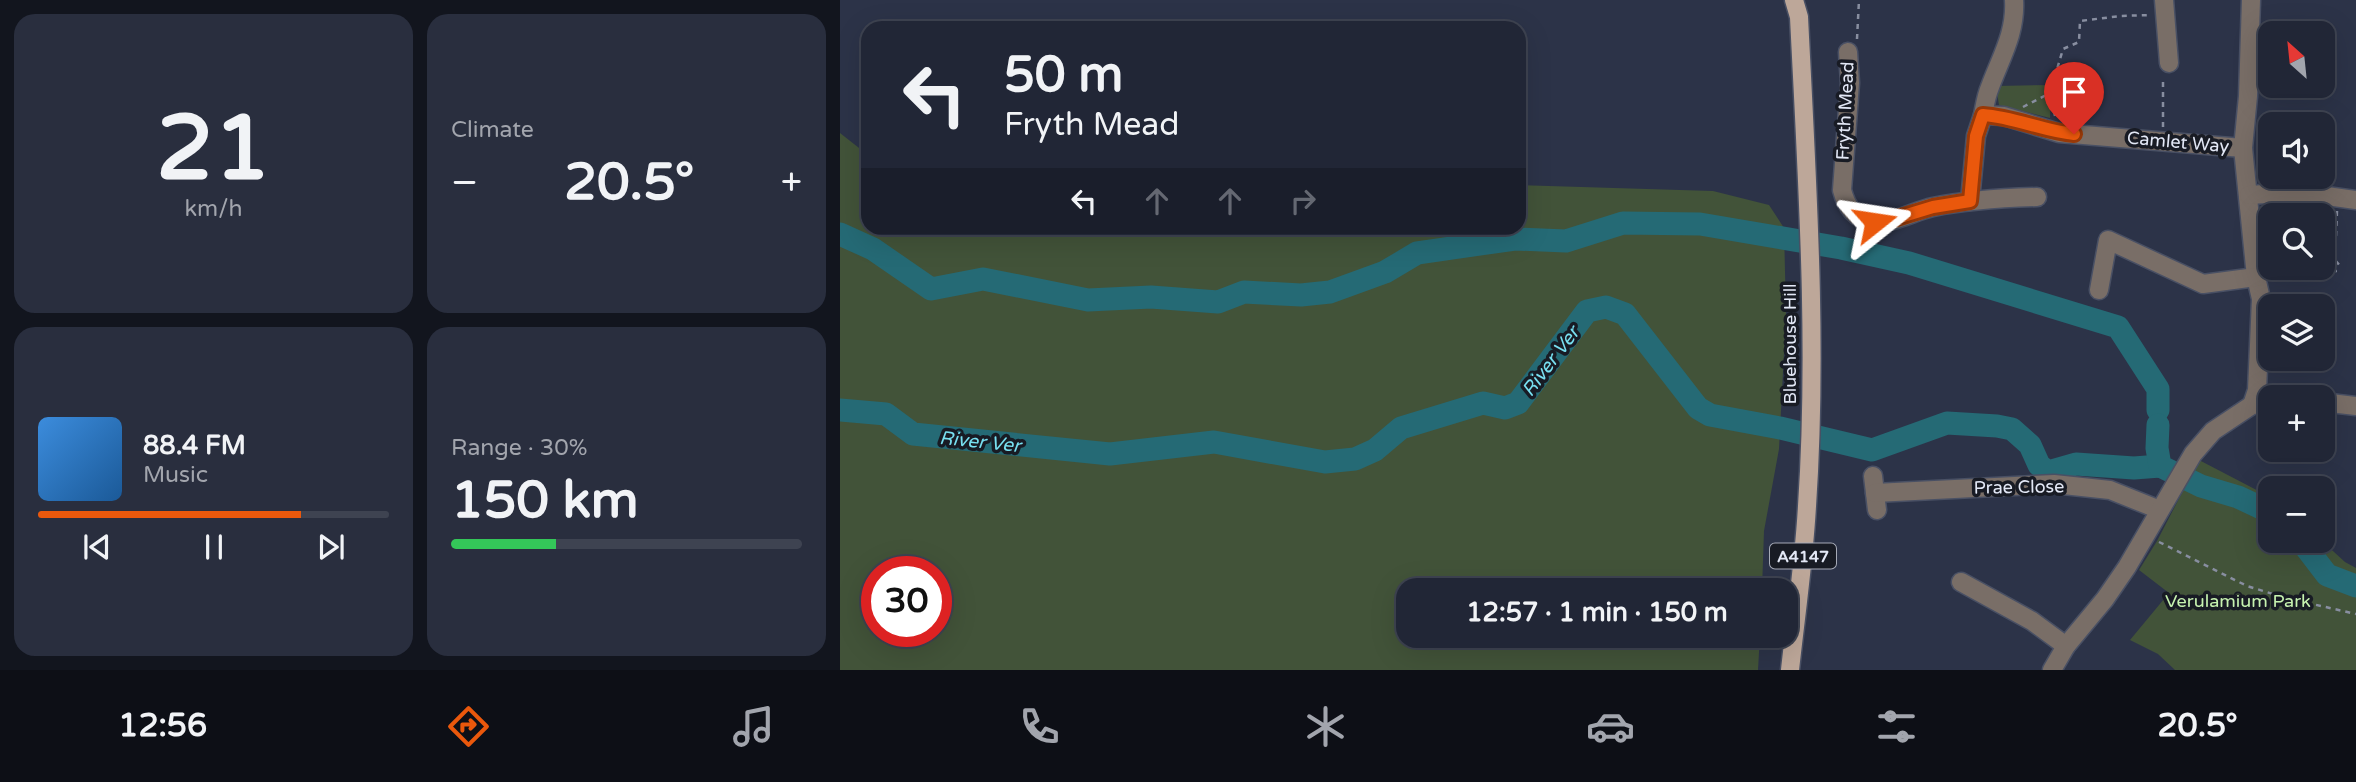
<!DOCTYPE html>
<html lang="en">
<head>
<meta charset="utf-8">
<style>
	body { margin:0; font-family:"Varela Round",sans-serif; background:#292e3e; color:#f1f3f6; height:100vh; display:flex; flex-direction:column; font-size:26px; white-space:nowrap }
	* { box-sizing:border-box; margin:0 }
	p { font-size:23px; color:#a2a5ad }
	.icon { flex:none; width:38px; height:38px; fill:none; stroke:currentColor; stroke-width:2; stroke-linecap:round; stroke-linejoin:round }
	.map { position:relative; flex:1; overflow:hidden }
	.drawer { display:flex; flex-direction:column; gap:14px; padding:14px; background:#12151e; width:840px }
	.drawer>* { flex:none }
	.banner { position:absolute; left:21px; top:21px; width:665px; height:214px; border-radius:21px; box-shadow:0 7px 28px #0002,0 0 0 2px #3e4351; background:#212636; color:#f1f3f6; overflow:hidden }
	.needle { width:46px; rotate:333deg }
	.fabs { position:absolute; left:1418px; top:21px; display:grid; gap:14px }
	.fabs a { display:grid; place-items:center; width:77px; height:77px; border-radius:14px; background:#212636; box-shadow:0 7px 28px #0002,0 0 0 2px #3e4351; font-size:35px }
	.speed { position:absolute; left:21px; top:556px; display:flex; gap:14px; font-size:35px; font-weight:700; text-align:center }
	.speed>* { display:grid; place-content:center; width:91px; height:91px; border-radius:50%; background:#212636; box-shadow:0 7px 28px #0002,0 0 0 2px #3e4351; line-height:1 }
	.speed .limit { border:10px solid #d22; background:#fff; color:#111 }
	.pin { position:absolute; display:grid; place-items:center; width:60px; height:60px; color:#fff; margin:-72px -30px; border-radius:50% 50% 50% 0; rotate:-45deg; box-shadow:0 0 7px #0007 }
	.pin .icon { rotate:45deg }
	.me { position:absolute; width:77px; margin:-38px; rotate:75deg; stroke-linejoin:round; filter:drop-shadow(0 0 5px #0008) }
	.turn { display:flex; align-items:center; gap:24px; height:147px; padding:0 28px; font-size:32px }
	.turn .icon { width:91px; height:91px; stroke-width:2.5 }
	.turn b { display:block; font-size:49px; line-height:60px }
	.lanes { display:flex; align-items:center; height:66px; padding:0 28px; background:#0003; justify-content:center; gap:35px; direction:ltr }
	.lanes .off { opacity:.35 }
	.big { font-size:52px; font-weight:700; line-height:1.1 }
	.drawer .tile { flex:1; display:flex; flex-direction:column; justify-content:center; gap:10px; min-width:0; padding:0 24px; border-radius:21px; background:#292e3e }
	.drawer .dial { align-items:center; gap:0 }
	.dial b { font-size:91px; line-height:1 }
	.song { display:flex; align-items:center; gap:21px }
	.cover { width:84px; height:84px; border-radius:10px; background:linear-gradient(135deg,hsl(210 70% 55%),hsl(210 70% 35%)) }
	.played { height:7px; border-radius:4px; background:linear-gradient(90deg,#ea580c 75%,#3e4351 75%) }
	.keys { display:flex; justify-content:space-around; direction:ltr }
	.heat { display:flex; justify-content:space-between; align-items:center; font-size:38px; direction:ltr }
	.charge { height:10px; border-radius:5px; background:linear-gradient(90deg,#34c759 30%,#3e4351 0) }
	.drawer .tiles { flex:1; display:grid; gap:14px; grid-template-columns:repeat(2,1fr) }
	.trip { position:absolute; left:556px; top:578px; width:402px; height:70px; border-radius:21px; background:#212636; box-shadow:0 7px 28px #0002,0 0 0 2px #3e4351; font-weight:700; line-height:70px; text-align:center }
	.dock { display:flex; height:112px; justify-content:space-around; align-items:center; background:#0d0f16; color:#a2a5ad }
	.dock .icon { width:49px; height:49px }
	.dock .selected { color:#ea580c }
	.dock b { font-size:32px; color:#f1f3f6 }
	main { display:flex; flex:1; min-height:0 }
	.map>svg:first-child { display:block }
	.green { fill:#425339; fill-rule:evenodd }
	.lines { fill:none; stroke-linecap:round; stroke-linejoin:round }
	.river { stroke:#256a75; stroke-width:23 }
	.minor-casing { stroke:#495064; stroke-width:21 }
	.major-casing { stroke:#495064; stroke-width:21 }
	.path { stroke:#888ea0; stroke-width:2.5; stroke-dasharray:5 5; stroke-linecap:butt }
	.minor { stroke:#796e67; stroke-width:18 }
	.major { stroke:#bda799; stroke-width:18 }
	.route-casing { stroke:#983908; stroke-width:18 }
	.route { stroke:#ea580c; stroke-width:12 }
	.labels { text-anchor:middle; stroke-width:7; stroke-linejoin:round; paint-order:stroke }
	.shield { fill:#181b24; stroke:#a6aab7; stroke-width:2 }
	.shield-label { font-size:16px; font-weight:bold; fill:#e3e8f6 }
	.street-label { font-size:18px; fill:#e3e8f6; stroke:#181b24 }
	.park-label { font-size:18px; fill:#c7f3b0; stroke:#181b24 }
	.water-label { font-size:19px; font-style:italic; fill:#78e0f1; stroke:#181b24 }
</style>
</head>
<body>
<main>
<section class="drawer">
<div class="tiles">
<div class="tile dial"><b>21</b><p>km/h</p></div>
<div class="tile"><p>Climate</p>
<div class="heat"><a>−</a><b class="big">20.5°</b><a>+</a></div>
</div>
<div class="tile">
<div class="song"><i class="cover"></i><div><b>88.4 FM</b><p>Music</p></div></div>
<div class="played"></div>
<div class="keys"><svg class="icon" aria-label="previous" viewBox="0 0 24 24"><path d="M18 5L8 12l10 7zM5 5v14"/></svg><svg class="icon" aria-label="pause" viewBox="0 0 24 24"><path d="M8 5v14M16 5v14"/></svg><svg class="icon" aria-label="next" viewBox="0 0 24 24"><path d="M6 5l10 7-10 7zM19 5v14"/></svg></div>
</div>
<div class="tile"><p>Range · 30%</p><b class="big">150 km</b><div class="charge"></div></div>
</div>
</section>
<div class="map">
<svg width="1516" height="670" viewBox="0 0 1516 670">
	<rect width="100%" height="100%" fill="#2c3348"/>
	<!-- green -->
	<g class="green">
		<polygon points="1211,85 1210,118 1159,105 1156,86"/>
		<path d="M 0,133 L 28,155 L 28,228 L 679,228 L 679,185 L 873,191 L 929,205 L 944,228 L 946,314 L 939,449 L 924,531 L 922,590 L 569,590 L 569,635 L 920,635 L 918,670 L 0,670 ZM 37,572 L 96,572 L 96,632 L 37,632 Z"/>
		<polygon points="1359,460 1430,497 1430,541 1482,541 1505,562 1516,568 1516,670 1335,670 1318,654 1290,640 1329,593 1299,570 1317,541"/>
	</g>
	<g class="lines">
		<!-- river -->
		<g class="river">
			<polyline points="0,234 33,249 91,289 143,279 248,300 311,297 378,302 404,292 461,295 490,292 545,272 577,253 675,239 726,241 783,223 860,224 1001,248 1069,263 1278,327 1318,389 1318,410"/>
			<polyline points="0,410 46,414 73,434 270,454 374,442 485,462 515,459 535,450 561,428 643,403 665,408 678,403 747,311 766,307 785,314 858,408 870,415 940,428 1032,450 1107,423 1157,426 1172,429 1190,445 1199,465 1208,472 1236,464 1294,468 1320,466"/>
			<polyline points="1318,425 1317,448 1320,466 1361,486 1398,497 1430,512"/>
			<polyline points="1461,541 1487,575 1516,586"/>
		</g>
		<!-- minor casing -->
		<g class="minor-casing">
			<g id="minor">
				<path d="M 1174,0 C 1176,33 1161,57 1150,87 C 1146,96 1145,105 1143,115 L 1164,116 L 1219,133 L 1403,148"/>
				<polyline points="1324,0 1329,63"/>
				<polyline points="1411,0 1408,96 1403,148 1416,277 1421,299 1417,390 1412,405"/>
				<path d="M 1008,52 L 1010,83 L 1002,190 C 1006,206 1016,221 1034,222 C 1053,224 1074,211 1093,207 C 1127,200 1162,198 1197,197"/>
				<polyline points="1409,195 1458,192 1516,200"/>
				<polyline points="1130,201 1136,136 1143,115"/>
				<polyline points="1259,290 1268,240 1363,284 1416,277"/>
				<polyline points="1482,402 1516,406"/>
				<polyline points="1033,476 1037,510"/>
				<polyline points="1035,493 1214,484 1270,490 1320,510"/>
				<polyline points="1121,582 1192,621 1226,646"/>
				<polyline points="1212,670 1226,646 1265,599 1287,567 1353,454 1373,431 1412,405 1430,403"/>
			</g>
		</g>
		<!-- major casing -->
		<g class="major-casing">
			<path id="major" d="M 950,670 C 956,615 964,561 967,506 C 978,344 967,180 959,17 L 954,0"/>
		</g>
		<!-- path -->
		<g class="path">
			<polyline points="1017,39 1019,0"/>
			<polyline points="1183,107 1210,93"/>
			<polyline points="1215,116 1210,93 1223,49 1239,42 1240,21 1280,16 1311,15"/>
			<polyline points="1323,127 1323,78"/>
			<polyline points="1497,211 1495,260 1502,268"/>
			<polyline points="1475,268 1475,271 1502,271"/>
			<polyline points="1435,299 1456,304 1456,306"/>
			<polyline points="1319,542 1407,586 1446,598 1516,614"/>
		</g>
		<!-- minor -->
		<use href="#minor" class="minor"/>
		<!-- major -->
		<use href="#major" class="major"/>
	</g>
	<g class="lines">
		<!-- route casing -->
		<g class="route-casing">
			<path id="route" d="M 1035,222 L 1047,221 L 1093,207 L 1130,201 L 1136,136 L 1143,115 C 1174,117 1203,131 1234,134"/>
		</g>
		<!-- route -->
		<use href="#route" class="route"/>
	</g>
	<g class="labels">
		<!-- shield labels -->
		<rect class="shield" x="930" y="543.5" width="66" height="25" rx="5"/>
		<g class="shield-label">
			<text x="963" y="562">A4147</text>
		</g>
		<!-- street labels -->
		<g class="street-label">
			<text transform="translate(1005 111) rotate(-87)" y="6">Fryth Mead</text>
			<text transform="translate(1338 142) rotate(5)" y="6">Camlet Way</text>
			<text transform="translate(950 344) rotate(-90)" y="6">Bluehouse Hill</text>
			<text transform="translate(1179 487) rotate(-1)" y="6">Prae Close</text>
		</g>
		<!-- park labels -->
		<g class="park-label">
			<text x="1398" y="607">Verulamium Park</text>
		</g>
		<!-- water labels -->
		<g class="water-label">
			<text transform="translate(710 361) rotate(-53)" y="7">River Ver</text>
			<text transform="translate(140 441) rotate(6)" y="7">River Ver</text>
		</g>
	</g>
</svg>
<div class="fabs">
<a><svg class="needle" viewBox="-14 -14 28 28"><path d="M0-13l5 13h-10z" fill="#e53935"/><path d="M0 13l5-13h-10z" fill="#a2a5ad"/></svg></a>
<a><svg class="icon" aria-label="sound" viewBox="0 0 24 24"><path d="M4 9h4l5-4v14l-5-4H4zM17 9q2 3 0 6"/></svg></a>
<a><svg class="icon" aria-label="search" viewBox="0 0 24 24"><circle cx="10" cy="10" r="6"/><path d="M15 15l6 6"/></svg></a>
<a><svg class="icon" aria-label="layers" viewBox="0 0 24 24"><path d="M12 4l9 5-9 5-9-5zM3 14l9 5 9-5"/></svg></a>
<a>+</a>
<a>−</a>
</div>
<div class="speed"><div class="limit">30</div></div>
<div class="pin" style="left:1234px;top:134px;background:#d93025"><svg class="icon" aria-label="arrive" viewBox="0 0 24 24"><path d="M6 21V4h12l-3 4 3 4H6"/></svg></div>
<svg class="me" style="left:1035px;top:222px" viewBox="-20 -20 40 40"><path d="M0-17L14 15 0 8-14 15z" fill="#ea580c" stroke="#fff" stroke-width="4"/></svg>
<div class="trip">12:57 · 1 min · 150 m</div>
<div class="banner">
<div class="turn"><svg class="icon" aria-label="left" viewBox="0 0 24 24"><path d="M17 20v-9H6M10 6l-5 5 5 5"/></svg><div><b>50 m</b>Fryth Mead</div></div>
<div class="lanes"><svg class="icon" aria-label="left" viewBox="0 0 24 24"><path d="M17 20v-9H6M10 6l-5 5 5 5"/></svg><svg class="icon off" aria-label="ahead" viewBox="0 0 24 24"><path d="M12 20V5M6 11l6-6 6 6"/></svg><svg class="icon off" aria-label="ahead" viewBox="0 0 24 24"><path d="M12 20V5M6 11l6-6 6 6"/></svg><svg class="icon off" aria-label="right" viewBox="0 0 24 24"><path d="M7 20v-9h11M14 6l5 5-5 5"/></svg></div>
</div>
</div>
</main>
<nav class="dock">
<b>12:56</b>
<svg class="icon selected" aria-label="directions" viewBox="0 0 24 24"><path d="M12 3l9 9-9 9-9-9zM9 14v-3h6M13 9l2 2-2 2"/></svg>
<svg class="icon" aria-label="music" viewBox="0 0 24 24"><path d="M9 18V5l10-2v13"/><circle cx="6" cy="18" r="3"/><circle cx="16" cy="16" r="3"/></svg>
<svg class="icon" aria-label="phone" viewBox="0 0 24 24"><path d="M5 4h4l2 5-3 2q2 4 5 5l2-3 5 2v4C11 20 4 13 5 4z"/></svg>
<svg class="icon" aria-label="climate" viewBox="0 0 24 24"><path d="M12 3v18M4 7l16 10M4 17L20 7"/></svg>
<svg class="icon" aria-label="car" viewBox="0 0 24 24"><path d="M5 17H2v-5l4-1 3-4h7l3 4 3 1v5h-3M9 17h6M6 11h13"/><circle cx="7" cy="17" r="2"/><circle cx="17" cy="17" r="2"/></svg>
<svg class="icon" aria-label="filters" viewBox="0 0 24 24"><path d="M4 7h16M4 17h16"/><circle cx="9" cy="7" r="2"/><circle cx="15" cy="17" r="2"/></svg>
<b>20.5°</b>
</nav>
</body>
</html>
